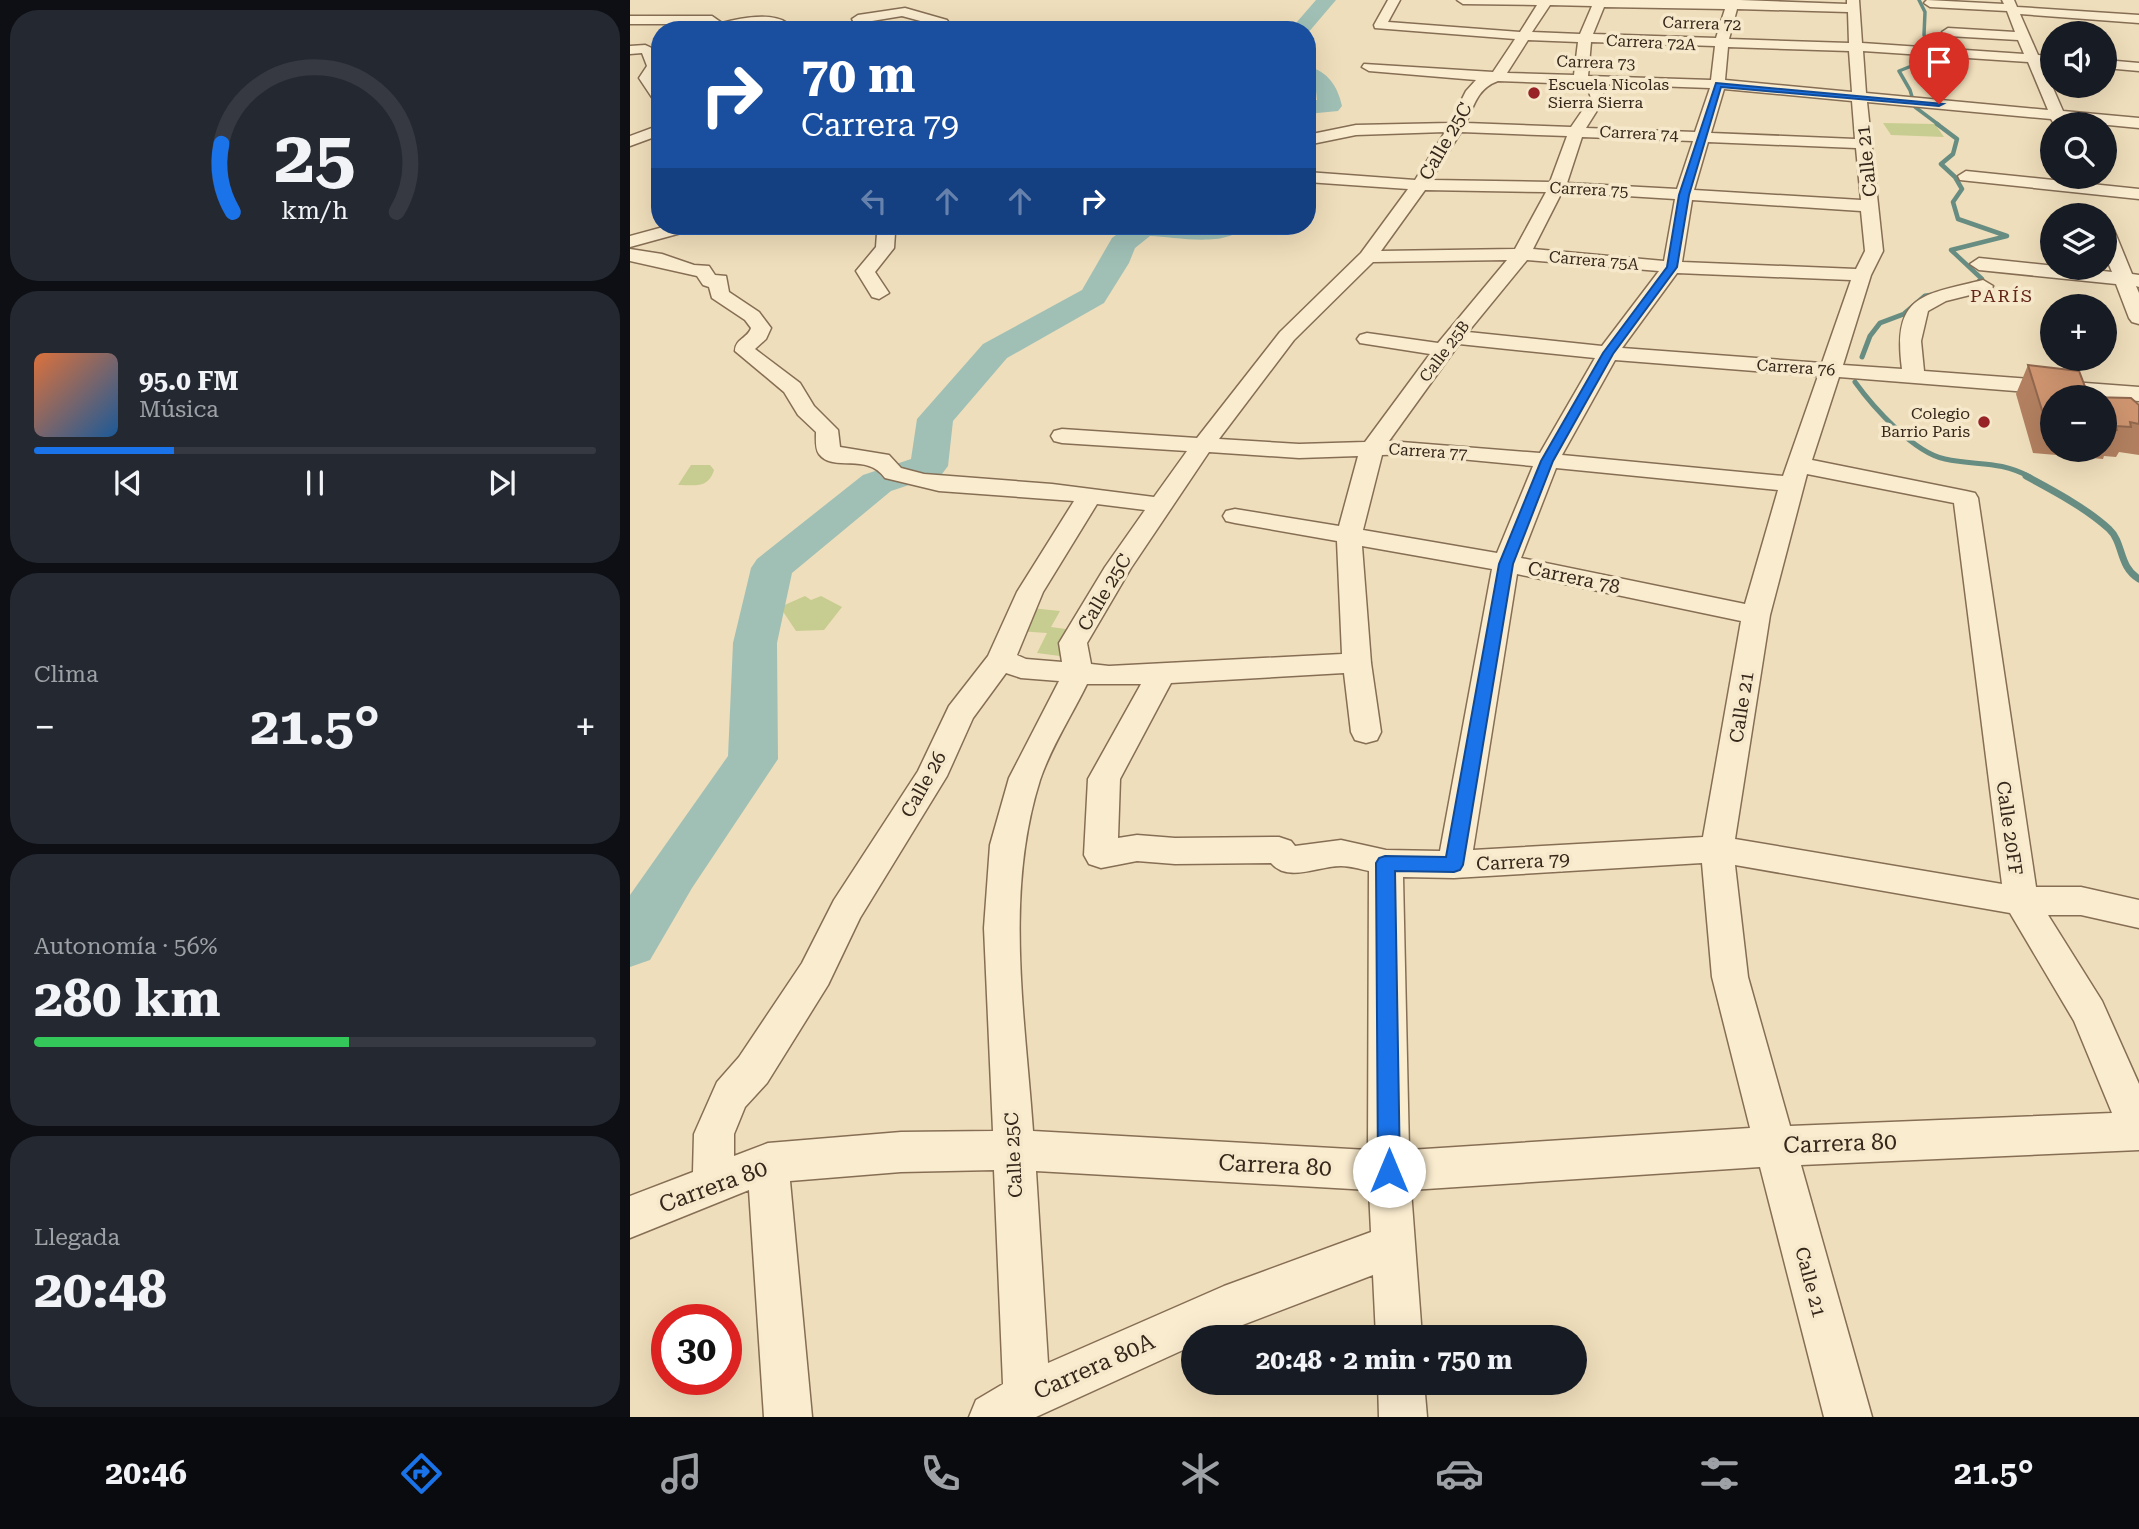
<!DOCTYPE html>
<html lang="es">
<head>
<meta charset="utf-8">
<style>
	body { margin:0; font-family:"Roboto Serif",serif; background:#242831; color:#f1f3f6; height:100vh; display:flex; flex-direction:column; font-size:26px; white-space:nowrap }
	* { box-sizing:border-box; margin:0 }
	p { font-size:23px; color:#9ea1a6 }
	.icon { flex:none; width:38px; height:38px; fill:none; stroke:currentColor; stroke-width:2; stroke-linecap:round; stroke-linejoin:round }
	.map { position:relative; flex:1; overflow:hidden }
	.sheet { display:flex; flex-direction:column; gap:10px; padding:10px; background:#0d0f14; width:630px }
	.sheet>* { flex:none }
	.top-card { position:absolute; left:21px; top:21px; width:665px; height:214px; border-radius:28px; box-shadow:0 7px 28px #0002; background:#1a4fa0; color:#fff; overflow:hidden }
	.fabs { position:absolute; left:1410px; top:21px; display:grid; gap:14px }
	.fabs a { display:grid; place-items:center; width:77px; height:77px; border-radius:50%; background:#171b24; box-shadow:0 7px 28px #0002; font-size:35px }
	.speed { position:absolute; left:21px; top:1304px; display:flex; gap:14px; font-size:35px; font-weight:700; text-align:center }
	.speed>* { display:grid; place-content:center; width:91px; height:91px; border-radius:50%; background:#171b24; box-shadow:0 7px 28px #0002; line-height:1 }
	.speed .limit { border:10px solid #d22; background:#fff; color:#111 }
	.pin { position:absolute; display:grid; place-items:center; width:60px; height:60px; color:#fff; margin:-72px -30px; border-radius:50% 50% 50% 0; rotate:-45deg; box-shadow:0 0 7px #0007 }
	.pin .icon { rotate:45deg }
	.me { position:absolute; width:77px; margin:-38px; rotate:0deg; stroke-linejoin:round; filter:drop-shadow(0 0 5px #0008) }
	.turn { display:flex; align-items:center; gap:24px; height:147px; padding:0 35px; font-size:32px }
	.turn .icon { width:91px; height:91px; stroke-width:2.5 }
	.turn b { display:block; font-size:49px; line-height:60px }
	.lanes { display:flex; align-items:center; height:66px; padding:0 35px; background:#0003; justify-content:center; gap:35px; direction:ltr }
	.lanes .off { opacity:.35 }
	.big { font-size:52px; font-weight:700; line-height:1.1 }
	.sheet .widget { flex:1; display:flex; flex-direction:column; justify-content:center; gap:10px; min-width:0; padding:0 24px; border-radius:28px; background:#242831 }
	.sheet .dial { align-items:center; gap:0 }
	.dial svg { height:182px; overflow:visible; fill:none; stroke:#363941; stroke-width:7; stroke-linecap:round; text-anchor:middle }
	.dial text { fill:#f1f3f6; stroke:none }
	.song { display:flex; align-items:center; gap:21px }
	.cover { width:84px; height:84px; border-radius:10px; background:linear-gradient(135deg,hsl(20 70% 55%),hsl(210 70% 35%)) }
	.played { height:7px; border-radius:4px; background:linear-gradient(90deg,#1a73e8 25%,#363941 25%) }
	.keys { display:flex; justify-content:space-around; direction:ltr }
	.heat { display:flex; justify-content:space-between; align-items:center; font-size:38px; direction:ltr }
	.charge { height:10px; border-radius:5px; background:linear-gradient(90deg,#34c759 56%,#363941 0) }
	.trip { position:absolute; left:551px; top:1325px; width:406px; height:70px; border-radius:35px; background:#171b24; box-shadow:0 7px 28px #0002; font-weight:700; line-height:70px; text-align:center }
	.tabs { display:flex; height:112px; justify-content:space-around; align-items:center; background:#090b0e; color:#9ea1a6 }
	.tabs .icon { width:49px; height:49px }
	.tabs .on { color:#1a73e8 }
	.tabs b { font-size:32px; color:#f1f3f6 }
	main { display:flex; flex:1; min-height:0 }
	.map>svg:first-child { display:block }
	.green { fill:#c7cd90 }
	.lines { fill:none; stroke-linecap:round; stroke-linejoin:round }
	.stream-far3 { stroke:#678d83; stroke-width:3.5 }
	.stream-far2 { stroke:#678d83; stroke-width:4.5 }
	.stream-far1 { stroke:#678d83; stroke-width:5 }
	.stream { stroke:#678d83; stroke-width:7 }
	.river { fill:#a0c0b6; fill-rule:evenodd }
	.minor-casing { stroke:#866e55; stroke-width:3 }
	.minor { fill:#faeccf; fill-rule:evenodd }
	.wall { fill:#b28060; fill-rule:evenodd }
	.building { fill:#cf9570; stroke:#91684e; stroke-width:2 }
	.route { fill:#1a73e8; stroke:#114b97; stroke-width:2 }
	.poi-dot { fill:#972326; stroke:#f6e9cb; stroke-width:2.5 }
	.labels { text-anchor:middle; stroke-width:7; stroke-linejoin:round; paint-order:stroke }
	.far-street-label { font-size:16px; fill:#35271a; stroke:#f6e9cb }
	.far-poi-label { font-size:16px; fill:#35271a; stroke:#f6e9cb; text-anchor:start }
	.far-neighbourhood-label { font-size:18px; letter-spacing:2px; fill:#632618; stroke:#f6e9cb }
	.street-label { font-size:19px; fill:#35271a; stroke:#f6e9cb }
	.near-street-label { font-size:23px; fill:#35271a; stroke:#f6e9cb }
</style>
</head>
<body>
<main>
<section class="sheet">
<div class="widget dial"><svg viewBox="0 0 100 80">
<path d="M14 69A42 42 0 1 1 86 69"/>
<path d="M14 69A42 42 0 0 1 9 39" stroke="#1a73e8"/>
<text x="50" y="56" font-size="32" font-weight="700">25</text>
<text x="50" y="72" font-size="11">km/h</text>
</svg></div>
<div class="widget">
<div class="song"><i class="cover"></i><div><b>95.0 FM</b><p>Música</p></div></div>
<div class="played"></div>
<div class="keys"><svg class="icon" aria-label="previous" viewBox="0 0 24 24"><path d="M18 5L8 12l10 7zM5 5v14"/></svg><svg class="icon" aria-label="pause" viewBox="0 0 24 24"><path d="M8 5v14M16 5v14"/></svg><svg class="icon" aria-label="next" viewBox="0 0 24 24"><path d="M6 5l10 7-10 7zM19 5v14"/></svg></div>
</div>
<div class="widget"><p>Clima</p>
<div class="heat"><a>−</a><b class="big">21.5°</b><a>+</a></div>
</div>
<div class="widget"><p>Autonomía · 56%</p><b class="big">280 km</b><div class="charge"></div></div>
<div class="widget"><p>Llegada</p><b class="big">20:48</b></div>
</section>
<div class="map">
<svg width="1509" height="1417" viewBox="0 0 1509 1417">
	<rect width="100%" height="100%" fill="#efdebb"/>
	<!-- green -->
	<g class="green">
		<polygon points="1253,123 1305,124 1314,137 1261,135"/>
		<path d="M 61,465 L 80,465 L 84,470 C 78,489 65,485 48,485 Z"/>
		<polygon points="175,596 181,600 191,596 212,607 194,630 166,631 150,607"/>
		<polygon points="401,608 430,611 421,627 443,630 430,656 407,653 417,633 388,631"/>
	</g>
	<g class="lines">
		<!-- stream-far3 -->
		<polyline class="stream-far3" points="1289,0 1295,12 1294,35 1299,42 1289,63 1269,71 1280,90 1285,107 1309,125"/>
		<!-- stream-far2 -->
		<polyline class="stream-far2" points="1307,124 1327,139 1323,154 1311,164 1325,177 1332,189 1323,202 1328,219 1377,236 1321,250 1352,279 1349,281"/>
		<!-- stream-far1 -->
		<g class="stream-far1">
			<polyline points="1341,287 1351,280"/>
			<polyline points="1232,357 1240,336 1250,323 1274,314 1295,296 1308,294"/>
			<path d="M 1225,382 C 1243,407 1284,453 1315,459 C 1347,466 1369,460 1400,477"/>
		</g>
		<!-- stream -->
		<path class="stream" d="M 1396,476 C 1424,491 1456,508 1479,529 C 1494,543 1488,566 1509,579"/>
		<!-- river -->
		<g class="river">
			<polygon points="686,0 706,0 677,34 677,30 660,30"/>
			<path d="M 677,66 C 698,71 708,87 712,106 L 708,111 L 677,114 L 677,100 L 687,100 L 686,91 L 677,84 Z"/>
			<path d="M 498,226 L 614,226 C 599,248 545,237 520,236 L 505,248 L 499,263 L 474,303 L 377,358 L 323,421 L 318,466 L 312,474 L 261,491 L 162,573 L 147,643 L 148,759 L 62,888 L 20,960 L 0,967 L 0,895 L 98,756 L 103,643 L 121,568 L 127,559 L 233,475 L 281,459 L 287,419 L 353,344 L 452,290 L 482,238 Z"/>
		</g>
		<!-- minor casing -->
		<g class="minor-casing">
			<g id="minor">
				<path d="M 758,0 L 770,0 L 758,22 L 890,32 L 907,5 L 833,4 L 827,0 L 1110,0 L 1217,4 L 1217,0 L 1229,0 L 1232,43 L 1394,54 L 1388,40 L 1318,36 L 1312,32 L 1318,28 L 1385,32 L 1377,11 L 1300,7 L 1294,3 L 1297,0 L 1374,4 L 1372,0 L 1384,0 L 1387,7 L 1509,15 L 1509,23 L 1390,14 L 1408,55 L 1423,56 L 1423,64 L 1412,63 L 1433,111 L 1509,118 L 1509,128 L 1437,121 L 1438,124 L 1424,124 L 1421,119 L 1237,102 L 1253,251 L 1241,275 L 1213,365 L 1272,369 C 1262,294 1293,295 1353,280 L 1363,286 L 1360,290 L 1316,301 L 1298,311 L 1291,341 L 1294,371 L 1509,387 L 1509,401 L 1209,377 L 1182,460 L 1336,491 L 1345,493 L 1348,498 L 1406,887 L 1451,887 L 1509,900 L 1509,928 L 1451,915 L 1418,915 L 1472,1001 L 1509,1084 L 1509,1150 L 1171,1165 L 1242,1417 L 1194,1417 L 1130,1167 L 781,1190 L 792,1337 L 746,1337 L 743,1275 L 581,1337 L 564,1337 L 564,1345 L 406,1417 L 339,1417 L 346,1400 L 373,1384 L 364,1170 L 271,1172 L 160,1181 L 182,1417 L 134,1417 L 119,1190 L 0,1238 L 0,1196 L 63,1172 L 64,1134 L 87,1082 L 109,1057 L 172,963 L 204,900 L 288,771 L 319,706 L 358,656 L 387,592 L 444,501 L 309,491 L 255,478 C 237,452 203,473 189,454 C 185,449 186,438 186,432 L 168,415 L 154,392 L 105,351 C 105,339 118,338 121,328 L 115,320 L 82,298 L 79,287 L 73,285 L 67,276 L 0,261 L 0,249 L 32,254 L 64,265 L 79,266 L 85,275 L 96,276 L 99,292 L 129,312 L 141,328 L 136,339 L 125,349 L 170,383 L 184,406 L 208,430 L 210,447 L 259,455 L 271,468 L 294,474 L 422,484 L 524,497 L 557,451 L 432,443 L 424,441 L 421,436 L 424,431 L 432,429 L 567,438 L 650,332 L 731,253 L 778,189 L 677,182 L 677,172 L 785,180 L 815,132 L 726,135 L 677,145 L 677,135 L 726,125 L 820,123 L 836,91 L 846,80 L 739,71 L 732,67 L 734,64 L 863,72 L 885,39 L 745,28 L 744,25 ZM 920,5 L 962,6 L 950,34 L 902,32 ZM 974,7 L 1095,9 L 1086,38 L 963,34 ZM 1107,9 L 1218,12 L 1219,43 L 1099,39 ZM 898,40 L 948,42 L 944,75 L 877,73 ZM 961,42 L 1085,46 L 1081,80 L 958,76 ZM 1098,47 L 1219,51 L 1222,92 L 1095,80 ZM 1233,51 L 1398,62 L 1418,110 L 1236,93 ZM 868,81 L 950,84 L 958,89 L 961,98 L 941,127 L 836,123 C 844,105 848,88 868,81 ZM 969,84 L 1080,88 L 1065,132 L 956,128 L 975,98 ZM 1094,89 L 1222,101 L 1225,139 L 1081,133 ZM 831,132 L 937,136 L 920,182 L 801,180 ZM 952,137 L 1063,141 L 1047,189 L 937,183 ZM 1078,142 L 1226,148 L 1231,200 L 1064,190 ZM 795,190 L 916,192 L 885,249 L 751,251 ZM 932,192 L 1045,199 L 1034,261 L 903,249 ZM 1062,200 L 1231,211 L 1235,251 L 1226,269 L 1052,262 ZM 877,260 L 808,343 L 737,333 L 730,335 L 727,339 L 730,343 L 800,354 L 735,442 L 669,444 L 589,439 L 664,340 L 743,262 ZM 897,260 L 1029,271 L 972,346 L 838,332 ZM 1047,273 L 1221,280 L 1192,363 L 992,348 ZM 829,344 L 965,358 L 910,453 L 759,441 ZM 985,360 L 1188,376 L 1153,476 L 932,455 ZM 579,452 L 669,458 L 728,456 L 709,526 L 605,509 L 596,511 L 593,516 L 596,521 L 605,523 L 707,541 L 712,654 L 479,666 L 461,664 L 457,643 L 501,568 ZM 777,454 L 903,466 L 867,553 L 733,530 L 752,455 ZM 926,468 L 1148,490 L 1115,604 L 891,558 ZM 1177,474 L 1324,503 L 1372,884 L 1105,839 L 1140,615 ZM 467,504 L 515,510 L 475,567 L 429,643 L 432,662 L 396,659 L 387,655 L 413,592 ZM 732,546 L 862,569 L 810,851 L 756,850 L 711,840 L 665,846 L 661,841 L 649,837 L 545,838 L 507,835 L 488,838 L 490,779 L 541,683 L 714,673 L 721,732 L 725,740 L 736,743 L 747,740 L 751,732 L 741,663 ZM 887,574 L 1111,621 L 1073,837 L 843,850 ZM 376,673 L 391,678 L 429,681 L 379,778 L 360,845 L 354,928 L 363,1131 L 271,1132 L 138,1143 L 104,1156 L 104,1134 L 115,1107 L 137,1083 L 198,985 L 230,918 L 317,776 L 343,718 ZM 457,684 L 511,684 L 458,779 L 454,855 L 459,864 L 471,868 L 507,861 L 545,864 L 641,863 C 658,883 688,866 711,866 C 720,866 730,869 739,871 L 738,1150 L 403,1131 C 395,1016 374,893 410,780 C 421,747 442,715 457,684 ZM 1072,863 L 1082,977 L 1120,1128 L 779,1150 L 773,877 L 824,878 ZM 1105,865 L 1380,913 L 1444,1021 L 1482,1113 L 1160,1126 L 1118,977 ZM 406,1171 L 739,1190 L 741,1232 L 594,1286 L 418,1363 Z"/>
				<polygon points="275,8 317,20 322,27 321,30 312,30 309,26 272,16 236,22 241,30 228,30 222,19 228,15"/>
				<path d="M 0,16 L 82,16 L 92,23 C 110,18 142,12 157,23 C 146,32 127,23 113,25 C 99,26 88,30 74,30 L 79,24 L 0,24 Z"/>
				<path d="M 15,45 C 32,51 32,65 23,78 L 30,88 L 30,103 L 25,102 L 9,78 L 17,66 L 12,53 L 0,54 L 0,46 Z"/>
				<polygon points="1475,60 1509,63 1509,71 1475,68"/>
				<polygon points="30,125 30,135 0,146 0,136"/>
				<polygon points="1336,171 1509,189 1509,199 1330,180 1328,176"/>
				<polygon points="1475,225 1484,230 1502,274 1509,275 1509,287 1506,286 1509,293 1509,324 1502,322 1499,318 1486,284 1349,270 1340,264 1349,258 1482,272 1475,255"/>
				<polygon points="37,226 65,226 62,230 0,247 0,236"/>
				<polygon points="252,226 270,226 265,233 264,248 245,272 259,293 249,299 242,297 226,271 246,247 247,233"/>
				<polygon points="748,1382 794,1382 797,1417 749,1417"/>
			</g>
		</g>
		<!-- minor -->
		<use href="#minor" class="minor"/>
	</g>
	<!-- wall -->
	<path class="wall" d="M 1398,365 L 1449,371 L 1459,397 L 1501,398 L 1509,405 L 1509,455 L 1489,452 L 1486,457 L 1474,456 L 1473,459 L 1403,453 L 1386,394 ZM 1423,397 L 1475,397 L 1475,450 L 1423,450 Z"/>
	<!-- building -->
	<polygon class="building" points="1398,365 1449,371 1459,397 1501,398 1509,405 1509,424 1500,422 1501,427 1486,426 1487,430 1475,429 1475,397 1423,397 1423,424 1416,423"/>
	<!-- route -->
	<polygon class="route" points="1086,83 1313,104 1309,106 1091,87 1059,195 1047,267 983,354 923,461 883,564 833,865 830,870 824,872 765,871 770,1171 767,1179 759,1182 751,1179 748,1171 746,863 749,858 755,856 816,857 869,564 911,461 973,353 1037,267 1049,195"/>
	<!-- markers -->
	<g class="poi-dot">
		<circle cx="904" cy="93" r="7"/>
		<circle cx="1354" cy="422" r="7"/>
	</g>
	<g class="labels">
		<!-- far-street labels -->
		<g class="far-street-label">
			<text transform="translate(1072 23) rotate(2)" y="6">Carrera 72</text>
			<text transform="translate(1021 42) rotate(3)" y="6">Carrera 72A</text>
			<text transform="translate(966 62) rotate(2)" y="6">Carrera 73</text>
			<text transform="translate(1009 133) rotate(3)" y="6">Carrera 74</text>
			<text transform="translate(959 189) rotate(3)" y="6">Carrera 75</text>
			<text transform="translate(964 260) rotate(5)" y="6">Carrera 75A</text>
			<text transform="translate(814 351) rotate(-53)" y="6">Calle 25B</text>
			<text transform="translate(1166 367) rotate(4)" y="6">Carrera 76</text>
			<text transform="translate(798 451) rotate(4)" y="6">Carrera 77</text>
		</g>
		<!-- far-poi labels -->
		<g class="far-poi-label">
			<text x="918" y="90">Escuela Nicolas<tspan x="918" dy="18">Sierra Sierra</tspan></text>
			<text x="1340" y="419" text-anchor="end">Colegio<tspan x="1340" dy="18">Barrio Paris</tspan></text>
		</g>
		<!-- far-neighbourhood labels -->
		<g class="far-neighbourhood-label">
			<text x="1372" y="302">PARÍS</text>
		</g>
		<!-- street labels -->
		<g class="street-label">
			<text transform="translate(815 141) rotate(-60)" y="7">Calle 25C</text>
			<text transform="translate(1236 161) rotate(-96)" y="7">Calle 21</text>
			<text transform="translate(944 577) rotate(12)" y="7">Carrera 78</text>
			<text transform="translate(474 592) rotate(-59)" y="7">Calle 25C</text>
			<text transform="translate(1111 707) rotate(-81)" y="7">Calle 21</text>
			<text transform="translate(293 784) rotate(-61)" y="7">Calle 26</text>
			<text transform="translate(1380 828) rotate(82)" y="7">Calle 20FF</text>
			<text transform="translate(893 861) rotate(-3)" y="7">Carrera 79</text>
			<text transform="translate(383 1155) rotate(-93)" y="7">Calle 25C</text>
			<text transform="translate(1181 1282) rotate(75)" y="7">Calle 21</text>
		</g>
		<!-- near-street labels -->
		<g class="near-street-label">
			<text transform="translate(1210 1143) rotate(-2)" y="8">Carrera 80</text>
			<text transform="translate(645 1165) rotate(3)" y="8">Carrera 80</text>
			<text transform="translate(83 1186) rotate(-20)" y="8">Carrera 80</text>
			<text transform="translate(464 1366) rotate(-24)" y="8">Carrera 80A</text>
		</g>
	</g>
</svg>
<div class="fabs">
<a><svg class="icon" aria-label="sound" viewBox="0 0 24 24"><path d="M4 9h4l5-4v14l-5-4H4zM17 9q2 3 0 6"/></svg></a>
<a><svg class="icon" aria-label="search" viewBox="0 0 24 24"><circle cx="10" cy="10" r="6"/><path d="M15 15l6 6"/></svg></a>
<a><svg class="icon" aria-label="layers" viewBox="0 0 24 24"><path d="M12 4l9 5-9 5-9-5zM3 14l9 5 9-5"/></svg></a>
<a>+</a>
<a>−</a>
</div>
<div class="speed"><div class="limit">30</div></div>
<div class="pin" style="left:1309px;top:104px;background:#d93025"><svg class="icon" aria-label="arrive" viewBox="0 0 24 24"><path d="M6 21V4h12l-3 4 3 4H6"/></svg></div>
<svg class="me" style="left:759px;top:1171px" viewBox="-20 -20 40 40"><circle r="19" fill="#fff"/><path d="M0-13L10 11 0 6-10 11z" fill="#1a73e8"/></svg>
<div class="trip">20:48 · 2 min · 750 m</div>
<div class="top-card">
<div class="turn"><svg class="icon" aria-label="right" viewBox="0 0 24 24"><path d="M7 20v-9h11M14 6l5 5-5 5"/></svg><div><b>70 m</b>Carrera 79</div></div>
<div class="lanes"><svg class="icon off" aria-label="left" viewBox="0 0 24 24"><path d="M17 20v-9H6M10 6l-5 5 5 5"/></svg><svg class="icon off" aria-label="ahead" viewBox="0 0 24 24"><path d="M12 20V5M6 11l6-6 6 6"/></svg><svg class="icon off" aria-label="ahead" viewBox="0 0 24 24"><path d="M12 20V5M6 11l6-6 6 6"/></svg><svg class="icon" aria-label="right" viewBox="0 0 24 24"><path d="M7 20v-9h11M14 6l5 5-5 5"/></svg></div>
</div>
</div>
</main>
<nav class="tabs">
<b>20:46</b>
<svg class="icon on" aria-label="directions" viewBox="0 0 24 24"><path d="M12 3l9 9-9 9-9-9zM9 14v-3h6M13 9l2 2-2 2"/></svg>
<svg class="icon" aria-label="music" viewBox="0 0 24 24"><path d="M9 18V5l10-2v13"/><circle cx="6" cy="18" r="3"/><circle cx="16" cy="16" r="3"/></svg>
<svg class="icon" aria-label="phone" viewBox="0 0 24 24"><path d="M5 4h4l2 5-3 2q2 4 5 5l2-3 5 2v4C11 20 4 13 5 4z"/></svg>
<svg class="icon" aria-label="climate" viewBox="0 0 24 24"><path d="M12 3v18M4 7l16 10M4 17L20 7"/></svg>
<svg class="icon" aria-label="car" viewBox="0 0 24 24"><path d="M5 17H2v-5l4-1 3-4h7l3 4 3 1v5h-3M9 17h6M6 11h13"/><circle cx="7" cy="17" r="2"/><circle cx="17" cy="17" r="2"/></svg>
<svg class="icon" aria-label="filters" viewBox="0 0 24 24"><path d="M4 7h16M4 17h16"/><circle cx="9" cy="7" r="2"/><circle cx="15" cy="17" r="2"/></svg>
<b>21.5°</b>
</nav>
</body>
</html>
